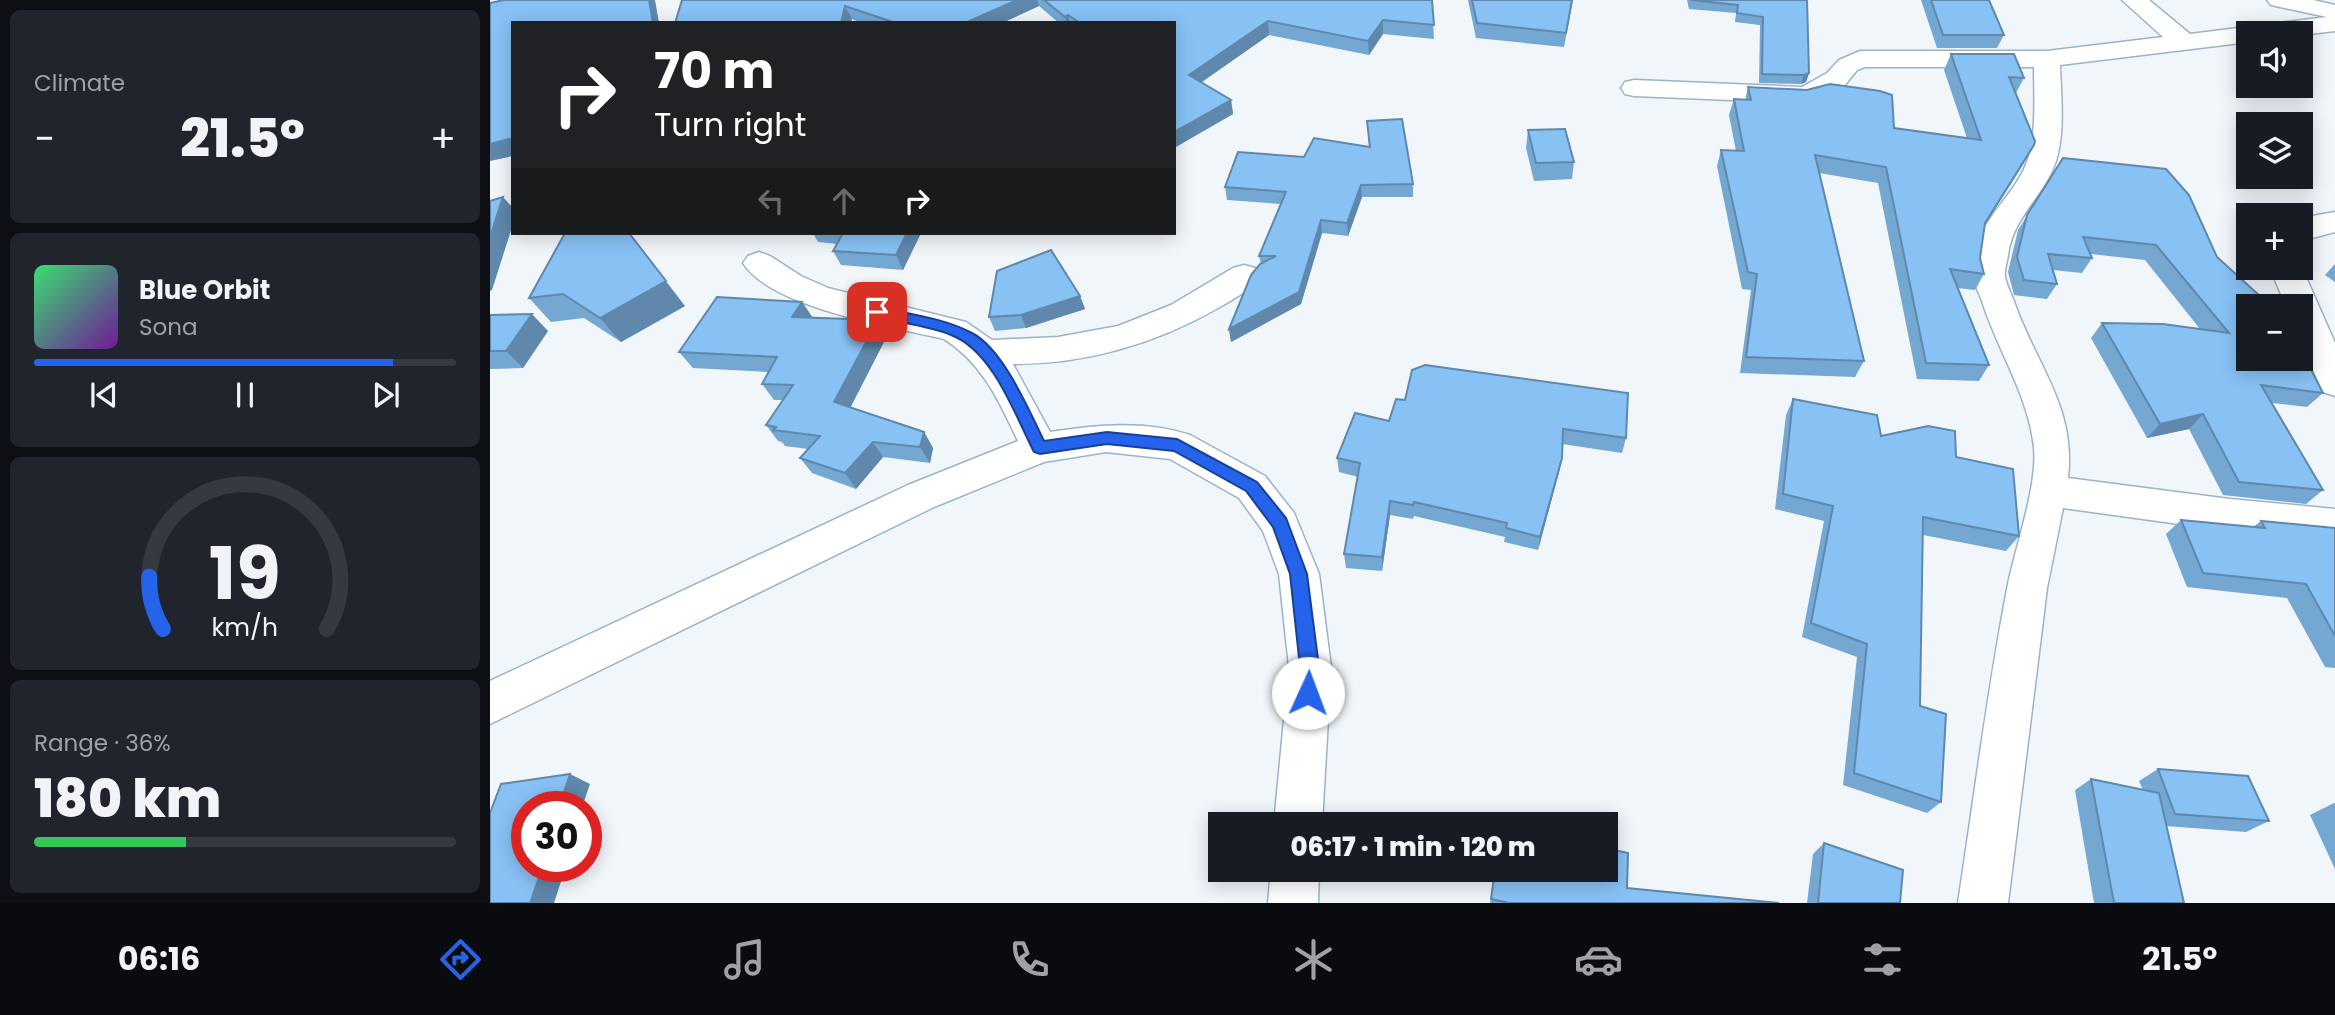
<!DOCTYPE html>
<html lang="en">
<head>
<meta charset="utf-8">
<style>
	body { margin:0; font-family:Poppins,sans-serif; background:#20242c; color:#f1f3f6; height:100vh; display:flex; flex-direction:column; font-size:26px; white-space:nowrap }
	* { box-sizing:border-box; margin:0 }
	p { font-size:23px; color:#9ea1a6 }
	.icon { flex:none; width:38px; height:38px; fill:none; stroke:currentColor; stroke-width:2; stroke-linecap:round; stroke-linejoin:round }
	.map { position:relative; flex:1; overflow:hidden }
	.side { display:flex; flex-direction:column; gap:10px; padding:10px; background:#0d0f14; width:490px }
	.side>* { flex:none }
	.banner { position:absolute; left:21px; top:21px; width:665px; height:214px; border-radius:0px; box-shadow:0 4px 18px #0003; background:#202124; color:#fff; overflow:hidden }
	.buttons { position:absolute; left:1746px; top:21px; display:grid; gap:14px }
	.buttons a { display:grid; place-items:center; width:77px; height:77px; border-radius:0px; background:#171b24; box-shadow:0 4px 18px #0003; font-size:35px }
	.speed { position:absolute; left:21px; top:791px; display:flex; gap:14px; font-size:35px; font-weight:700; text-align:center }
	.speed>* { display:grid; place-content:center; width:91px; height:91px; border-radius:50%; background:#171b24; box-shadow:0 4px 18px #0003; line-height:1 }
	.speed .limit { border:10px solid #d22; background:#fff; color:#111 }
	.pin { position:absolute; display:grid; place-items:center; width:60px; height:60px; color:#fff; margin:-30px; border-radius:14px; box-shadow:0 4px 10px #0006 }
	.me { position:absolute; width:77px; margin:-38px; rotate:2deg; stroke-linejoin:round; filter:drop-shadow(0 0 5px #0008) }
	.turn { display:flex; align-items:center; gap:24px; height:147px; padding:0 28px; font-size:32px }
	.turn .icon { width:91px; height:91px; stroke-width:2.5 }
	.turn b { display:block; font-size:49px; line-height:60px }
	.lanes { display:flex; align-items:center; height:66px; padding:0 28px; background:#0003; justify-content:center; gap:35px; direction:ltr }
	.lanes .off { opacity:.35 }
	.big { font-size:52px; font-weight:800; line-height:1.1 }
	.side .card { flex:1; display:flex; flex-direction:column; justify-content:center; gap:10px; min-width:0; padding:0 24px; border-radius:10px; background:#20242c }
	.side .dial { align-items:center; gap:0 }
	.dial svg { height:182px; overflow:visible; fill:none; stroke:#363941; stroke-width:7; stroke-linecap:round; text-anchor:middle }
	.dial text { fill:#f1f3f6; stroke:none }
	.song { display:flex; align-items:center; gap:21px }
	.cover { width:84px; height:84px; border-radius:10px; background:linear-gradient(135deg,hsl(140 70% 55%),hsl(280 70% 35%)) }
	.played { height:7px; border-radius:4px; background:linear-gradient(90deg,#2563eb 85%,#363941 85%) }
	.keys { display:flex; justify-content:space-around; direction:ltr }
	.heat { display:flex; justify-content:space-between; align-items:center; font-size:38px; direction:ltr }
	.charge { height:10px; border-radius:5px; background:linear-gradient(90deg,#34c759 36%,#363941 0) }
	.trip { position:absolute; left:718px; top:812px; width:410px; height:70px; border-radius:0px; background:#171b24; box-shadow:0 4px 18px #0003; font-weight:800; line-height:70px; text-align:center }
	.tab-bar { display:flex; height:112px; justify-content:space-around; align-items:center; background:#090b0e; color:#9ea1a6 }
	.tab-bar .icon { width:49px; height:49px }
	.tab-bar .current { color:#2563eb }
	.tab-bar b { font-size:32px; color:#f1f3f6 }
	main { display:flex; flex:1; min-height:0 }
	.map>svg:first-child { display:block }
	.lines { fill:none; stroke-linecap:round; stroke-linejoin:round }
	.minor-casing { stroke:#9bb3c9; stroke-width:3 }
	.minor { fill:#fff; fill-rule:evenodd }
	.wall { fill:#75a7d3 }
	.shaded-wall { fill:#5f88ac }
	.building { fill:#88c2f5; stroke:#5f88ac; stroke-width:2 }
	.route { fill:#2563eb; stroke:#184099; stroke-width:2 }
</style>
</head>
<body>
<main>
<section class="side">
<div class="card"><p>Climate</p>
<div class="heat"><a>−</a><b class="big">21.5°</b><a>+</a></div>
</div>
<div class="card">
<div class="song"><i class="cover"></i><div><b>Blue Orbit</b><p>Sona</p></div></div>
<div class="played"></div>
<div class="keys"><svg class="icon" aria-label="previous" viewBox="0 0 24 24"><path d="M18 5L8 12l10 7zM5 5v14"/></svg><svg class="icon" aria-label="pause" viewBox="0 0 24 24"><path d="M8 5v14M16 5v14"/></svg><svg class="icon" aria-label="next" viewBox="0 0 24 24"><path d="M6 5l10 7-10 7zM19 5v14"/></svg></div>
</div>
<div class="card dial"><svg viewBox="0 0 100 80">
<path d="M14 69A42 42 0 1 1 86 69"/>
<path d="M14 69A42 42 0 0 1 8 46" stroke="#2563eb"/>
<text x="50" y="56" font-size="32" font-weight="700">19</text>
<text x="50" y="72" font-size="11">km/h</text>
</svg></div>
<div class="card"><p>Range · 36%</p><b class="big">180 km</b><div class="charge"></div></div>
</section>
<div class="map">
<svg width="1845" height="903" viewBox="0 0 1845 903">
	<rect width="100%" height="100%" fill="#f1f6fb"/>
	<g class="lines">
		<!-- minor casing -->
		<g class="minor-casing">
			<g id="minor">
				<path d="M 1632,0 L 1659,0 L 1700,34 L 1837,17 L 1781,5 L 1777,0 L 1823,0 L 1845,5 L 1845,31 L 1811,35 L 1759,33 L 1759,42 L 1570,65 C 1571,95 1575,132 1566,161 C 1554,197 1523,216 1518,255 C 1517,262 1514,270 1515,277 C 1517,287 1523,297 1526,307 C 1549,369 1586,409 1578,478 L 1740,499 L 1845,509 L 1845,541 L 1740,531 L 1573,508 L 1557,588 L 1518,903 L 1468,903 C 1484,798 1497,693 1517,589 C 1524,551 1548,485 1544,448 C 1539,397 1509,353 1493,304 C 1490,295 1484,284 1483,274 C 1481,223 1522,202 1537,162 C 1547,133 1544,96 1544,67 L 1375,67 L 1367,70 L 1355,85 L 1333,98 L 1312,103 L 1144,96 L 1135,94 L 1131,88 L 1135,82 L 1144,80 L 1312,87 L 1337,73 L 1349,60 L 1370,51 L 1557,51 L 1673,37 Z"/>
				<polygon points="1845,212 1845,232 1811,241 1811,218"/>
				<path d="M 269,252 L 280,256 L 311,276 L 338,288 L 476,322 L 502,340 L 568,337 L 628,326 L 681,305 L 743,268 L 754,265 L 765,268 L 770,276 C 761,290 742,300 728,308 C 665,344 596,364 523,364 L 560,432 C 606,425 655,420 700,435 L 775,476 L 804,513 L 829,574 L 841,667 L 832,824 L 784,824 L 799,667 L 789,574 L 773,531 L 749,498 L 680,459 L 616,452 L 554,462 L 444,507 L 0,724 L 0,681 L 418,485 L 528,441 C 509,401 493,364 454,339 C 404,327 281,308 253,263 L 258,256 Z"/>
				<polygon points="1780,268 1812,268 1845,343 1845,396 1833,392 1811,343 1811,306 1796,306"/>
				<polygon points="781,870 829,870 828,903 778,903"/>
			</g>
		</g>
		<!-- minor -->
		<use href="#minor" class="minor"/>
	</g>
	<!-- wall -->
	<g class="wall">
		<polygon points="192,0 942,0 944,39 893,34 879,55 779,35 711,82 741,100 743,114 684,148 684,23 569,23 549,6 512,23 371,23 362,19"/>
		<polygon points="978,0 1083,0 1074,47 986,38"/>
		<polygon points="1197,0 1317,0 1319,73 1316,82 1311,84 1269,83 1270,25 1245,22 1246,13 1199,9"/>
		<polygon points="1431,0 1499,0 1514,35 1507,48 1447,48"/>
		<polygon points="1461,54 1534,78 1526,93 1535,161 1495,225 1490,258 1494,274 1485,290 1467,288 1499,365 1489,381 1427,379 1388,183 1329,173 1374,361 1365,377 1250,373 1261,290 1252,289 1227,166 1231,150 1246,151 1239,115 1244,99 1255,100 1258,87 1404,128 1477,138 1454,70"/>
		<polygon points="877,121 923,184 923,197 872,197 858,236 832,233 811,304 741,342 739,329 771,264 769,256 791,204 737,200 735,187 814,157 879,147"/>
		<polygon points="1038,130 1084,162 1082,179 1044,181 1036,148"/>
		<polygon points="1573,158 1727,257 1833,393 1817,407 1782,403 1833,490 1816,504 1733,495 1699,429 1657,438 1601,338 1612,323 1710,329 1655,260 1601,254 1602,258 1592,273 1563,270 1567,284 1557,299 1524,295 1518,272 1528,230"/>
		<polygon points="75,233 195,306 131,342 94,318 61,322 39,298"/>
		<polygon points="323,233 431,233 413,270 351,265 343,251 347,244 328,242"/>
		<polygon points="1845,264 1845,282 1835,275"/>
		<polygon points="590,296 595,309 536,328 505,331 499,317"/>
		<polygon points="312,302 322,317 388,320 397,336 360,408 434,432 443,448 440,463 393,457 366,489 322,473 310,458 318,449 295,446 292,442 288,441 276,425 293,400 284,400 272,384 278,372 203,368 189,352"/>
		<polygon points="0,315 58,331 33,368 0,369"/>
		<polygon points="906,399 1136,438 1132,453 1072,444 1072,458 1069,472 1048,550 1014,542 1015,537 924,516 923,519 900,515 892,571 856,568 854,554 868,477 849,472 847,458 899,421"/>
		<polygon points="1303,399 1391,436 1466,457 1529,536 1516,551 1433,535 1430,706 1451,802 1437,813 1353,785 1367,657 1312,637 1334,521 1285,509 1296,415"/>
		<polygon points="1691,520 1763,527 1771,521 1845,528 1845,668 1835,667 1797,598 1697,587 1676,534"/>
		<polygon points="1668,769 1779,821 1756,832 1676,826 1694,903 1604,903 1585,790 1601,779 1653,790 1649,781"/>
		<polygon points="1844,803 1845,803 1845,869 1820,815"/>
		<polygon points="1334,843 1410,903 1317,903 1323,854"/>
		<polygon points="1005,870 1115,870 1137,888 1289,903 1000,903"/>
	</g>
	<!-- shaded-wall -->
	<g class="shaded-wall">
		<polygon points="159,0 165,0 169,23 163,23"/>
		<polygon points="527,0 547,0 549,6 512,23 475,23"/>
		<polygon points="355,6 362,19 361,23 351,23"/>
		<polygon points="578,15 580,23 577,23 575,17"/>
		<polygon points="893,20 893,34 879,55 878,41"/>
		<polygon points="778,21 779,35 702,89 699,75"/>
		<polygon points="1319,73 1316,82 1311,84 1314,75"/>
		<polygon points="741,100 743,114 684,148 684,132"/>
		<polygon points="23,138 23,156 0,161 0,144"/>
		<polygon points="1544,145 1535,161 1486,239 1495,223"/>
		<polygon points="871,185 872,197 858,236 857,223"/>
		<polygon points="13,197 23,208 23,224 2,290 0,291 0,237"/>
		<polygon points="831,220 832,233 811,304 741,342 739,329"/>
		<polygon points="139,233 195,306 131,342 110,318"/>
		<polygon points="417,233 431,233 413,270 406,255"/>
		<polygon points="590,296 595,309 536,328 531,315"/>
		<polygon points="312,302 323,318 302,317"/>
		<polygon points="42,314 58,331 33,368 16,351"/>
		<polygon points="388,320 397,336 355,418 344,402"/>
		<polygon points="1713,414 1699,429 1657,438 1670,424"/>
		<polygon points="434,432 443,448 440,463 430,447"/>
		<polygon points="383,442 393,457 366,489 355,473"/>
		<polygon points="1072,458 1069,472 1048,550 1050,537"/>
		<polygon points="900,501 900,515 892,571 892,557"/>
		<polygon points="80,774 100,784 92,807 69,807"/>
		<polygon points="53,866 76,866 64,903 40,903"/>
	</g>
	<!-- building -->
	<g class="building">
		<polygon points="14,0 159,0 163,23 23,23 23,138 0,144 0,3"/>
		<polygon points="192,0 527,0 475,23 406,23 355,6 351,23 185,23"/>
		<polygon points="554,0 942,0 944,25 893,20 878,41 778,21 699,75 741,100 684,132 684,23 590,23 578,15 575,17"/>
		<polygon points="982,0 1082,0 1076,33 987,23"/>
		<polygon points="1201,0 1317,0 1319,73 1314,75 1272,74 1273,17 1247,13 1248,5"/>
		<polygon points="1441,0 1499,0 1514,35 1453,35"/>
		<polygon points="1461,54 1524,54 1534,78 1519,77 1545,141 1544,145 1495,223 1490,258 1494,274 1460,269 1499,365 1436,363 1396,167 1325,155 1374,361 1256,357 1267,274 1258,272 1231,150 1254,151 1244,99 1261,100 1258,87 1317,90 1340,84 1390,91 1402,95 1404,128 1491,140"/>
		<polygon points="912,119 923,184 871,185 857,223 831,220 809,292 739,329 761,275 770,264 786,256 769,256 796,192 735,187 748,152 814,157 824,138 880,147 877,121"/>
		<polygon points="1075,129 1084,162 1046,163 1038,130"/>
		<polygon points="1573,158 1676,169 1699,195 1727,257 1781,306 1759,306 1759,359 1811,359 1811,350 1833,393 1771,385 1833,490 1749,482 1713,414 1670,424 1612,323 1673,324 1739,333 1666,245 1593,237 1602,258 1558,254 1567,284 1534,280 1527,257 1537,215"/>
		<polygon points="13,197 0,237 0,201"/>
		<polygon points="75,233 139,233 176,281 110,318 73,294 39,298"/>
		<polygon points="353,233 417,233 406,255 343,251"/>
		<polygon points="561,250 590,296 531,315 499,317 507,271"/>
		<polygon points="227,297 312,302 302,317 388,320 344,402 434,432 430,447 383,442 355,473 310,458 330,436 283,430 286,427 276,425 303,385 272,384 287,357 189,352"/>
		<polygon points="42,314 16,351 0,351 0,315"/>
		<polygon points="935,365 1138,393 1136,438 1073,429 1072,458 1050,537 1016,528 1017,523 924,502 923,505 900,501 892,557 854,554 870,463 847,458 865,413 899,421 906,399 915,400 922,370"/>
		<polygon points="1303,399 1387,415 1391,436 1438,426 1465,431 1466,457 1523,469 1529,536 1433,517 1430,706 1456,714 1451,802 1364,773 1377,644 1321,623 1343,506 1293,494"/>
		<polygon points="1691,520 1775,528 1771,521 1845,528 1845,636 1816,584 1713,573"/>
		<polygon points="1668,769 1758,776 1779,821 1685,814"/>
		<polygon points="80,774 69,807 37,807 37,866 53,866 40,903 0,903 0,813 11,784"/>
		<polygon points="1601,779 1669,793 1694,903 1624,903"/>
		<polygon points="1334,843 1413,870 1410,903 1328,903"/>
		<polygon points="1115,848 1138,853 1137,888 1289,903 1019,903 1001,899 1005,870 1115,870"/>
	</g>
	<!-- route -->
	<path class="route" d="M 387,307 C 418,314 454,318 482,333 C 513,349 539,410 554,441 L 617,432 L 687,439 L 767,482 L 796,518 L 817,574 L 829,667 L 824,700 L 818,702 L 811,700 L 808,693 L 810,667 L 800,574 L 783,527 L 756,491 L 684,451 L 617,444 L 550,454 L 544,452 C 525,415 503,351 461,335 C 437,325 408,323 382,316 L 382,309 Z"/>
</svg>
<div class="buttons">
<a><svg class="icon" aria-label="sound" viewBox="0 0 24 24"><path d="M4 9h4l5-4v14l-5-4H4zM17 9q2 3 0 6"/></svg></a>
<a><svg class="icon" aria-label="layers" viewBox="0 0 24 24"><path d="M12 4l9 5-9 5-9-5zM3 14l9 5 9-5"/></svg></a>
<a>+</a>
<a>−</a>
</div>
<div class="speed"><div class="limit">30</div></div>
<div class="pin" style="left:387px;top:312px;background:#d93025"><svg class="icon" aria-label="arrive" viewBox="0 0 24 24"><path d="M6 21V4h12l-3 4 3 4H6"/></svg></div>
<svg class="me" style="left:818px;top:693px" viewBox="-20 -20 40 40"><circle r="19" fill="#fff"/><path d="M0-13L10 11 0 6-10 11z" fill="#2563eb"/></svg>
<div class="trip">06:17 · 1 min · 120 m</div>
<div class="banner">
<div class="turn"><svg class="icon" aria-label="right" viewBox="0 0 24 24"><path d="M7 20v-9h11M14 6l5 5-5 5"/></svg><div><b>70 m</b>Turn right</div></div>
<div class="lanes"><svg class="icon off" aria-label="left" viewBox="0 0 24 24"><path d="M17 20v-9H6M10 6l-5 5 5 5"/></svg><svg class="icon off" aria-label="ahead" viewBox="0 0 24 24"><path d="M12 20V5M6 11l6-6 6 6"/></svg><svg class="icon" aria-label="right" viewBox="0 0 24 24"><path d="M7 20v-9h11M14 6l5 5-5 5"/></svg></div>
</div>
</div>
</main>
<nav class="tab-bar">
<b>06:16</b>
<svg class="icon current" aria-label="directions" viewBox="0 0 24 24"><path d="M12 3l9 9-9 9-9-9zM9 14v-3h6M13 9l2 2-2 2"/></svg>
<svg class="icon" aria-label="music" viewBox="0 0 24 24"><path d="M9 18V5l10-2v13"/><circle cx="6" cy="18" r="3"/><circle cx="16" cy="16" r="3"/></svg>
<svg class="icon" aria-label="phone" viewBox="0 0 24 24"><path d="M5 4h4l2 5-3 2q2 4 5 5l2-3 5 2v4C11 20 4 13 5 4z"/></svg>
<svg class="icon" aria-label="climate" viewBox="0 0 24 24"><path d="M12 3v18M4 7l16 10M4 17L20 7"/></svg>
<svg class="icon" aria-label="car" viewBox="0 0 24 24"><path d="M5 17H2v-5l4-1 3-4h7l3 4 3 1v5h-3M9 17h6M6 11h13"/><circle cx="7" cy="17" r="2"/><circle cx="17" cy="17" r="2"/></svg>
<svg class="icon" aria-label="filters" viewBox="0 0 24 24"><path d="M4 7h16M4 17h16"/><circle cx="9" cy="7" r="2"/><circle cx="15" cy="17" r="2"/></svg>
<b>21.5°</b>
</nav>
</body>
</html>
